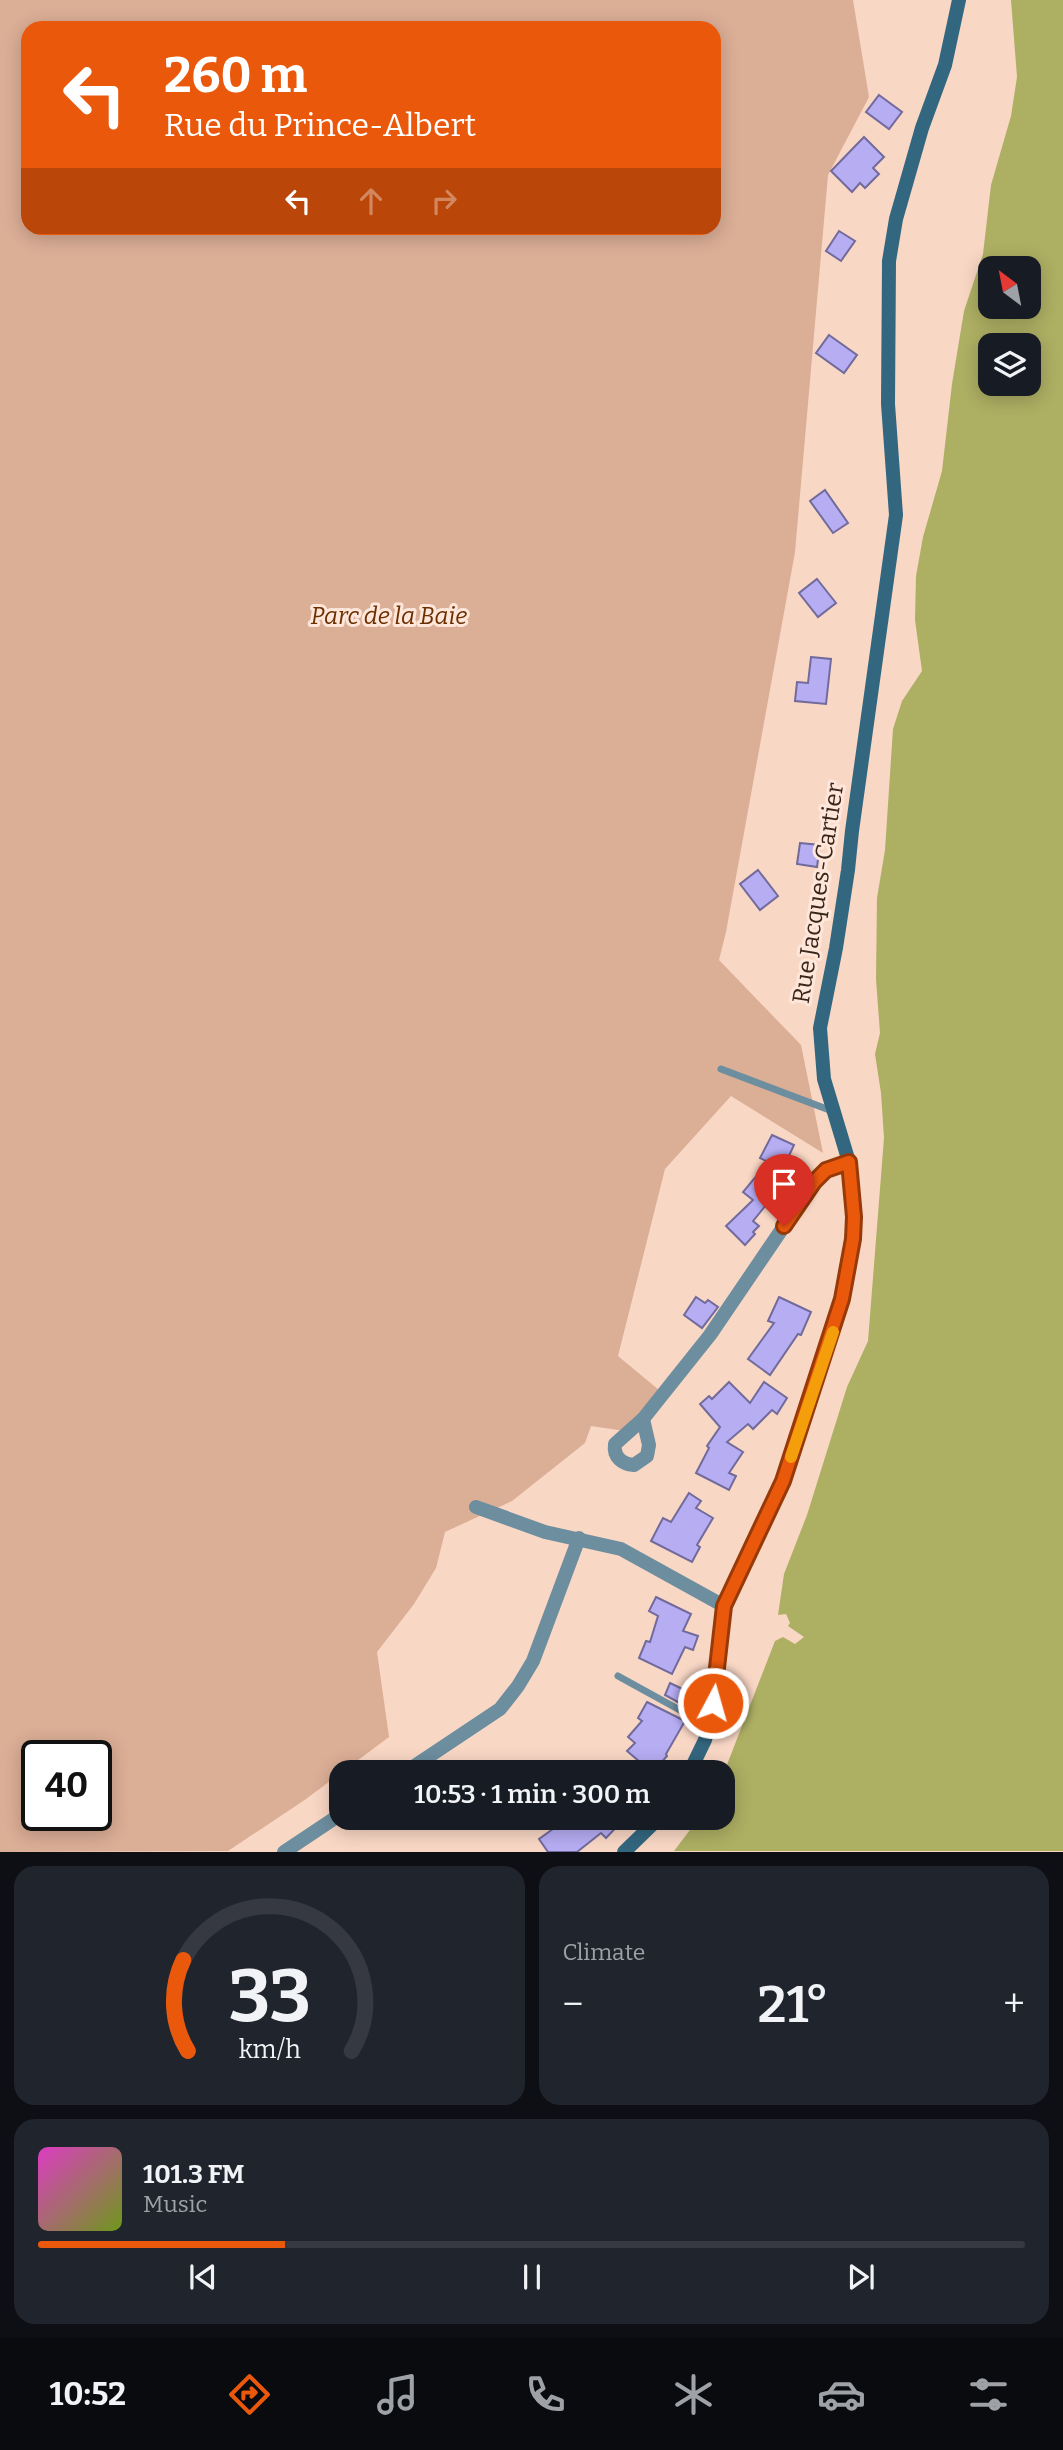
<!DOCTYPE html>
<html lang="en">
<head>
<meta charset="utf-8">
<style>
	body { margin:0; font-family:Bitter,serif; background:#20242c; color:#f1f3f6; height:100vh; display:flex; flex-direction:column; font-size:26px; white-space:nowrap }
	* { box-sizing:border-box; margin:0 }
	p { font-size:23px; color:#9ea1a6 }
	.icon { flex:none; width:38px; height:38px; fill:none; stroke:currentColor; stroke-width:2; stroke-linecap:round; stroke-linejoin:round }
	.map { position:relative; height:1852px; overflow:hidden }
	.sheet { display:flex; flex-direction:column; gap:14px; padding:14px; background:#0d0f14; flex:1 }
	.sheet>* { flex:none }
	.hud { position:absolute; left:21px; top:21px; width:700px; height:214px; border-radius:21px; box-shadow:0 4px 18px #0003; background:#ea580c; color:#fff; overflow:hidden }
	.needle { width:46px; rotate:328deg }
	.buttons { position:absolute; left:978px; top:256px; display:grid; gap:14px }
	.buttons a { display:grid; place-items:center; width:63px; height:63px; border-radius:14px; background:#171b24; box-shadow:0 4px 18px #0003; font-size:35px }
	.speed { position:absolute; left:21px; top:1740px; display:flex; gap:14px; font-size:35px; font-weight:700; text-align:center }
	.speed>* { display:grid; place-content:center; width:91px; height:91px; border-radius:50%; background:#171b24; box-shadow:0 4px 18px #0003; line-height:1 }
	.speed .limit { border:4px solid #111; border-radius:10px; background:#fff; color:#111 }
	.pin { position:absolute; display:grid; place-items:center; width:60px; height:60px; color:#fff; margin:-72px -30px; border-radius:50% 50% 50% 0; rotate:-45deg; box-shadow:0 0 7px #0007 }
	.pin .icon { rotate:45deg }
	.me { position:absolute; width:77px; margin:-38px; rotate:6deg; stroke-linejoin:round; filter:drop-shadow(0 0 5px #0008) }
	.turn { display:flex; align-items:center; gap:24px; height:147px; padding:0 28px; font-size:32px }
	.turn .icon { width:91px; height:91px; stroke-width:2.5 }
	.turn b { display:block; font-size:49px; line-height:60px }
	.lanes { display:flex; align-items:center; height:66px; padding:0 28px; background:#0003; justify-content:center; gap:35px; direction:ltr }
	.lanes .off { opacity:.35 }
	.big { font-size:52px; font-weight:600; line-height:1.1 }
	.sheet .card { flex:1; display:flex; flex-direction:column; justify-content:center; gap:10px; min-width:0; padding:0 24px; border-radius:21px; background:#20242c }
	.sheet .dial { align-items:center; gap:0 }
	.dial svg { height:182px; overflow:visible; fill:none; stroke:#363941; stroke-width:7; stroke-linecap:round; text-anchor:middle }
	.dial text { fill:#f1f3f6; stroke:none }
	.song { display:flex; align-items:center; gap:21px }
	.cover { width:84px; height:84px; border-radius:10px; background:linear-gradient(135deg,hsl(310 70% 55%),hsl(80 70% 35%)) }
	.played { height:7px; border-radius:4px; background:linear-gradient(90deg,#ea580c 25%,#363941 25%) }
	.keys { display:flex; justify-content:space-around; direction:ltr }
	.heat { display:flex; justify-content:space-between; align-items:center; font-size:38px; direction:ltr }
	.sheet .tiles { flex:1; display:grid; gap:14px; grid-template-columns:1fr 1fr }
	.card:last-child { grid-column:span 2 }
	.trip { position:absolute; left:329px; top:1760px; width:406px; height:70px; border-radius:21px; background:#171b24; box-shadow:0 4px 18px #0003; font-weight:600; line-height:70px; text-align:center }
	.dock { display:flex; height:112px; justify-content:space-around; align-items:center; background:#090b0e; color:#9ea1a6 }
	.dock .icon { width:49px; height:49px }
	.dock .active { color:#ea580c }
	.dock b { font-size:32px; color:#f1f3f6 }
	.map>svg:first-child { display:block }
	.green { fill:#dbae96; fill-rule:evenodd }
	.water { fill:#adaf63; fill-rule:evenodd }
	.building { fill:#b6adf3; stroke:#716a9b; stroke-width:2 }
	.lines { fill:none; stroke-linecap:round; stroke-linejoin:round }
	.lane { stroke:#6d8e9f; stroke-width:7 }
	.street { stroke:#6d8e9f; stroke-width:14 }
	.secondary { stroke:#33677f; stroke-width:14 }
	.route-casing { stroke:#983908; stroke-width:18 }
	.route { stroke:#ea580c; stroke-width:12 }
	.slow { stroke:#f59e0b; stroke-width:12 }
	.labels { text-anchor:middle; stroke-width:6; stroke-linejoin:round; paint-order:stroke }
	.park-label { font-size:24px; font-style:italic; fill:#6d2f00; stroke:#fee7da }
	.street-label { font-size:24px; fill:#3a251a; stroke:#fee7da }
</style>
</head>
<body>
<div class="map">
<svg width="1063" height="1852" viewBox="0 0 1063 1852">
	<rect width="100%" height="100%" fill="#f9d7c5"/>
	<!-- green -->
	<path class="green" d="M 0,0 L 853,0 L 869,97 L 828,175 L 795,552 L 726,932 L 719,960 L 801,1045 L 823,1153 L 731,1096 L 665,1169 L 618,1356 L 659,1390 L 625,1431 L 591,1426 L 585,1443 L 512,1501 L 445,1532 L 436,1568 L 414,1604 L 377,1652 L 389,1737 L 306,1799 L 228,1851 L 0,1852 ZM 28,28 L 714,28 L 714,228 L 28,228 ZM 37,1755 L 96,1755 L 96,1815 L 37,1815 Z"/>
	<!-- water -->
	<path class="water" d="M 1011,0 L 1063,0 L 1063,1851 L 674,1851 L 699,1818 L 723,1818 L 723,1775 L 775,1641 L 783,1637 L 795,1644 L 804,1637 L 788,1626 L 790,1623 L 786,1614 L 778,1615 L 784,1574 L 807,1515 L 847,1387 L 868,1341 L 884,1138 L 881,1093 L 875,1054 L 880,1033 L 876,979 L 877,898 L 885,850 L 893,729 L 902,701 L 922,671 L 915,620 L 916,576 L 923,537 L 942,471 L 952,384 L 964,311 L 983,254 L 991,185 L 1011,116 L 1017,77 ZM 990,268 L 1029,268 L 1029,306 L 990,306 ZM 990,345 L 1029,345 L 1029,383 L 990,383 Z"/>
	<!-- building -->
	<g class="building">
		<polygon points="879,95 902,112 889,129 866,112"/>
		<polygon points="864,137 884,157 873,168 879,174 865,188 860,183 852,192 831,171"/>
		<polygon points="839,231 855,241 841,261 826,251"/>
		<polygon points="829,335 857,355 844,373 816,353"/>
		<polygon points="825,490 848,523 833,533 810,501"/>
		<polygon points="817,579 836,603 818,617 799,593"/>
		<polygon points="811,657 831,659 826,704 795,701 797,682 808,683"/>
		<polygon points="800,843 820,845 817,867 797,864"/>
		<polygon points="758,870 778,896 760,910 740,884"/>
		<polygon points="772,1135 794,1145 775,1186 779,1189 753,1221 759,1226 753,1232 755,1234 745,1245 726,1226 753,1200 743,1192 768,1162 760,1158"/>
		<polygon points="696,1297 705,1303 708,1300 718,1307 702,1328 684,1315"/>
		<polygon points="779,1297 811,1312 801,1335 798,1334 770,1375 748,1359 774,1323 768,1321"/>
		<polygon points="729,1382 750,1403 764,1382 787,1398 777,1414 772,1410 753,1429 748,1424 727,1442 743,1452 729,1473 736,1476 729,1490 696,1473 709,1448 707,1446 720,1427 700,1404 709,1396 712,1399"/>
		<polygon points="689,1493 701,1501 696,1508 713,1518 697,1545 700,1547 692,1562 651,1541 663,1518 671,1522"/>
		<polygon points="656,1597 691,1614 683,1631 698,1636 693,1650 685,1647 672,1674 639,1658 646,1641 650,1642 658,1616 649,1611"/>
		<polygon points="670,1683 693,1694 687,1707 665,1695"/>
		<polygon points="647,1702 685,1721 666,1754 667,1756 652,1773 633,1773 641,1763 627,1751 635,1743 628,1737 642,1721 638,1718"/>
		<polygon points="561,1818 575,1818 581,1825 588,1818 625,1818 606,1838 601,1833 577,1852 548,1852 539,1839 557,1826 555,1823"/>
	</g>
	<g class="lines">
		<!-- lane -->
		<g class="lane">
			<polyline points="721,1069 832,1111"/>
			<polyline points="618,1676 707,1725"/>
		</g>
		<!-- street -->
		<g class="street">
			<polyline points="643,1419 710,1335 814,1182 826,1170 849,1162"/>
			<path d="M 643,1419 L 649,1445 L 647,1456 L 634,1465 C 622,1464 613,1457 615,1444 Z"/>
			<polyline points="476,1507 545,1532 621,1549 724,1606"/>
			<polyline points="404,1773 500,1709 518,1686 533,1661 579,1538"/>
			<polyline points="284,1852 341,1814"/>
		</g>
		<!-- secondary -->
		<g class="secondary">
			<polyline points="689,1773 705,1740 713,1703 724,1606 783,1481 834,1328 848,1269 854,1217 849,1162 824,1079 820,1028 836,948 848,870 852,831 896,515 888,404 889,261 896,219 922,128 945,65 959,0"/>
			<polyline points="624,1852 659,1818"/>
		</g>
	</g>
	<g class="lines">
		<!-- route casing -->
		<g class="route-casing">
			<polyline id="route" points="713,1703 724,1606 783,1481 842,1299 853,1239 854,1217 849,1162 826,1170 814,1182 784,1226"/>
		</g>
		<!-- route -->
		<use href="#route" class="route"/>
		<!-- slow -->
		<polyline class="slow" points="791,1457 833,1332"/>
	</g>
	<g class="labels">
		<!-- park labels -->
		<g class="park-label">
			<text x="389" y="624">Parc de la Baie</text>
		</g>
		<!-- street labels -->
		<g class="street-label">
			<text transform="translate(818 893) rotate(-81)" y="8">Rue Jacques-Cartier</text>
		</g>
	</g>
</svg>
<div class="buttons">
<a><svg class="needle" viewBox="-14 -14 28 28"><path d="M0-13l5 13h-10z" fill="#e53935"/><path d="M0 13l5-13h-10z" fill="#9ea1a6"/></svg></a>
<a><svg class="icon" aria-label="layers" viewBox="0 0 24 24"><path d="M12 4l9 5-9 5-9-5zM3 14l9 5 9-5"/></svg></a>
</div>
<div class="speed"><div class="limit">40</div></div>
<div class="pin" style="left:784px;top:1226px;background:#d93025"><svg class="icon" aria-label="arrive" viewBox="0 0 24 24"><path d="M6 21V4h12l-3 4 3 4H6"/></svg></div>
<svg class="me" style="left:713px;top:1703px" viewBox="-20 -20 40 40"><circle r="17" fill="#ea580c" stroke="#fff" stroke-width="3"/><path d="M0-11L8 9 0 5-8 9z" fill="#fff"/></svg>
<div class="trip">10:53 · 1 min · 300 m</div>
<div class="hud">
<div class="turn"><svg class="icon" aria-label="left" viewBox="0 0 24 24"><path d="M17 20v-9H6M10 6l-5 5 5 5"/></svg><div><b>260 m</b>Rue du Prince-Albert</div></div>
<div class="lanes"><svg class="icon" aria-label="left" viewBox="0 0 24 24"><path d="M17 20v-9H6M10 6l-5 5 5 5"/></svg><svg class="icon off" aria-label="ahead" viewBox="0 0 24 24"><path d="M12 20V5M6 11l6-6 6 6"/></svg><svg class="icon off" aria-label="right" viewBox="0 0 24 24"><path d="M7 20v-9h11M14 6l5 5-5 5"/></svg></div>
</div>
</div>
<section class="sheet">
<div class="tiles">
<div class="card dial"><svg viewBox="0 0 100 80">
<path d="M14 69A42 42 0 1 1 86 69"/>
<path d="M14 69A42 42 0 0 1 12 29" stroke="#ea580c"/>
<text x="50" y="56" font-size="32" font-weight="700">33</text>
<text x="50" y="72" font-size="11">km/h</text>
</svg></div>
<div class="card"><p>Climate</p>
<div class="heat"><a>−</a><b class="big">21°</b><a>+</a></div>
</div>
<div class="card">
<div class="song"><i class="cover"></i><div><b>101.3 FM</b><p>Music</p></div></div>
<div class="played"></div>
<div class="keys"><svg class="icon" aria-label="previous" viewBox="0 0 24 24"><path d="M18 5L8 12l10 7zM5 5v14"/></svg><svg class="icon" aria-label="pause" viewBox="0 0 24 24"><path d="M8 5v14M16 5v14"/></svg><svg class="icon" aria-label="next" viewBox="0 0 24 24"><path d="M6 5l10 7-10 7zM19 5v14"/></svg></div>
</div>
</div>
</section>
<nav class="dock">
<b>10:52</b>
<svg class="icon active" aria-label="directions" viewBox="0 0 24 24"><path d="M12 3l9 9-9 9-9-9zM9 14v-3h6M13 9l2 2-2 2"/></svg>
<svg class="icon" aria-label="music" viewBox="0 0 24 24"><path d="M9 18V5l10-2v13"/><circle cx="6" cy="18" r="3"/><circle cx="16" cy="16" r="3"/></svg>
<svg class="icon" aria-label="phone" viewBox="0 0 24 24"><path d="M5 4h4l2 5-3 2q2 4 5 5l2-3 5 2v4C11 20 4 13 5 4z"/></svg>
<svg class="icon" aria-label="climate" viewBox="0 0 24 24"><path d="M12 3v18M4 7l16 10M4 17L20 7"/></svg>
<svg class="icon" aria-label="car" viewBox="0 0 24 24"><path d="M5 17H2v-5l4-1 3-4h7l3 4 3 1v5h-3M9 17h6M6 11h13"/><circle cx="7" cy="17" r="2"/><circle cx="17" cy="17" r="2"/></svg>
<svg class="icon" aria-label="filters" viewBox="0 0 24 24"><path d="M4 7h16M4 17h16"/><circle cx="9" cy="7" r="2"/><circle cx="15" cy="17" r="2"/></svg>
</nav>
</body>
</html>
